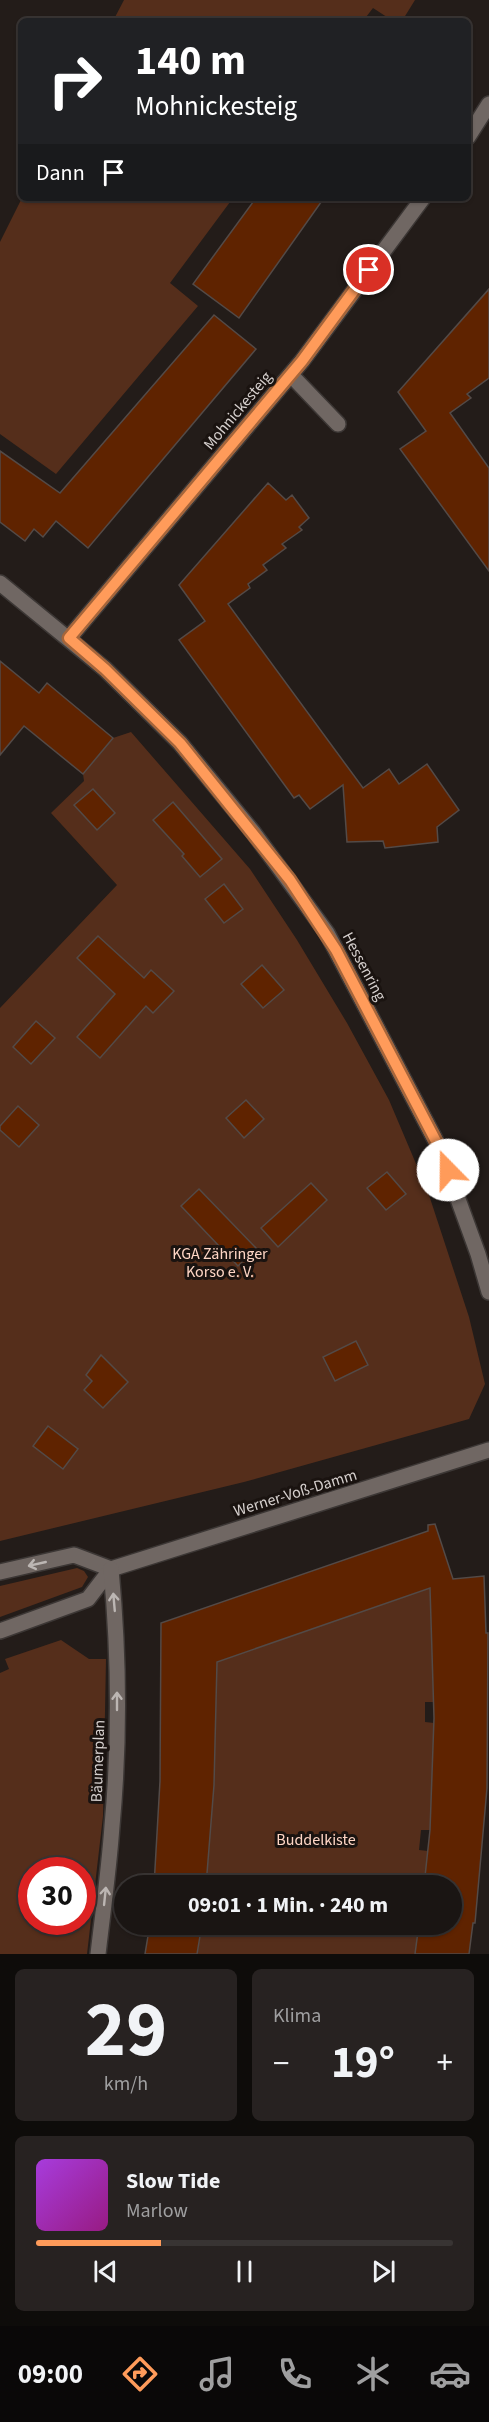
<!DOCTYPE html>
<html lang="de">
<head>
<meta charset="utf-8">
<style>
	body { margin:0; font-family:"Source Sans 3",sans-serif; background:#272221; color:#f1f3f6; height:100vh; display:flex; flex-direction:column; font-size:22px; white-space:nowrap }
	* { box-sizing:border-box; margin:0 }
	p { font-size:20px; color:#9f9fa0 }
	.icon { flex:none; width:33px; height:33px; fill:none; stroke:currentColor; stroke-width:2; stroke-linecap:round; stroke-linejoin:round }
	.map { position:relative; height:1954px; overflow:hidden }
	.drawer { display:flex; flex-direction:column; gap:15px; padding:15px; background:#0e0c0a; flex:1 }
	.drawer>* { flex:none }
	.guide { position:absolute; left:18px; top:18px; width:453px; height:183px; border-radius:9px; box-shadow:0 2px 4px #0004,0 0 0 2px #383433; background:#202124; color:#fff; overflow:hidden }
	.speed { position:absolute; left:18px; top:1857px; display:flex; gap:12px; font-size:30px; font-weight:700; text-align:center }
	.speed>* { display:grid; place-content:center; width:78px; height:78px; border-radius:50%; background:#1a1513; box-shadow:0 2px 4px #0004,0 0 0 2px #383433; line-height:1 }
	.speed .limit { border:9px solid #d22; background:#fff; color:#111 }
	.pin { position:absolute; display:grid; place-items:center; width:51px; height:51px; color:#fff; margin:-26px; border:3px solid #fff; border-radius:50%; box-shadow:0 2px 6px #0007 }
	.me { position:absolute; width:66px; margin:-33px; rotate:338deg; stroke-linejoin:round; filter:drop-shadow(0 0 4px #0008) }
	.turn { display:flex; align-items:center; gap:21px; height:126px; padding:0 18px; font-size:27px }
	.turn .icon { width:78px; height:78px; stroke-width:2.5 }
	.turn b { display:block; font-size:42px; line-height:51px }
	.then { display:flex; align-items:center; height:57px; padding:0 18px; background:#0003; gap:12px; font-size:22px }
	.big { font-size:45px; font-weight:700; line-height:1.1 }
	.drawer .tile { flex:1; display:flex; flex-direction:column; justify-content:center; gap:9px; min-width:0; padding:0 21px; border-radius:9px; background:#272221 }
	.drawer .dial { align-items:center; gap:0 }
	.dial b { font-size:78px; line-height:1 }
	.song { display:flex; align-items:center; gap:18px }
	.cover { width:72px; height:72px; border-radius:9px; background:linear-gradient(135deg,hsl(280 70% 55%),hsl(310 70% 35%)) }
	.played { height:6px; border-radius:3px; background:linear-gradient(90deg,#ff9b5a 30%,#383433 30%) }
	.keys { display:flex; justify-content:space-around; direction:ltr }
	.heat { display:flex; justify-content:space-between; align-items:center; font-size:33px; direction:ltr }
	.drawer .tiles { flex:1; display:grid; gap:15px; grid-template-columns:1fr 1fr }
	.tile:last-child { grid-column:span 2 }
	.trip { position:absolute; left:114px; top:1875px; width:348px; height:60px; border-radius:30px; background:#1a1513; box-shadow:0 2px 4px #0004,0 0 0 2px #383433; font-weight:700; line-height:60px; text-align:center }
	.tab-bar { display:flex; height:96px; justify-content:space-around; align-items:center; background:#0a0808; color:#9f9fa0 }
	.tab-bar .icon { width:42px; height:42px }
	.tab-bar .selected { color:#ff9b5a }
	.tab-bar b { font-size:27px; color:#f1f3f6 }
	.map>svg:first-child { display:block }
	.green { fill:#552e1b; fill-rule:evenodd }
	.building { fill:#5f2300; stroke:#534a47; stroke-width:1.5 }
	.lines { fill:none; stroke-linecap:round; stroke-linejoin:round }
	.minor-casing { stroke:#3c3735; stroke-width:18 }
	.minor { stroke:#706763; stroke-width:15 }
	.oneway { stroke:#bcb6b3 }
	.route-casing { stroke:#a6653a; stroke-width:15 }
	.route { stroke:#ff9b5a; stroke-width:10 }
	.labels { text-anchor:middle; stroke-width:6; stroke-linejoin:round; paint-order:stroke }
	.street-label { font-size:16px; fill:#d6d0ce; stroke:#1a1310 }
	.park-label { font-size:16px; fill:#ffd6c5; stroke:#1a1310 }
</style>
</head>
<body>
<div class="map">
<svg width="489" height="1954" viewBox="0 0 489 1954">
	<rect width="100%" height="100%" fill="#231c19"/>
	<!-- green -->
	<g class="green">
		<polygon points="124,0 415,0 402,21 393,21 373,8 363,21 113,21"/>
		<polygon points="22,198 233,198 170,283 198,306 56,474 0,434 0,242"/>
		<polygon points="131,732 250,869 297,940 347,1023 389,1100 428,1192 469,1317 485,1384 469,1419 244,1482 0,1541 0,1008 117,885 51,813 84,781 83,774 113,738"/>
		<polygon points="77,1568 84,1571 88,1577 82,1587 0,1617 0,1586"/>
		<polygon points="430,1588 434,1702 425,1702 425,1722 434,1723 430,1830 421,1830 419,1850 428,1851 424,1885 206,1886 214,1785 217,1662"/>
		<path d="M 61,1640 L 89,1659 L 106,1659 L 103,1816 L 87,1954 L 0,1954 L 0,1673 L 9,1669 L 5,1659 ZM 32,1870 L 82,1870 L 82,1922 L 32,1922 Z"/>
		<polygon points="202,1925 419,1925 415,1954 197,1954"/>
	</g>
	<!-- building -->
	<g class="building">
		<polygon points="256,198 324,198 239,318 193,284"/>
		<polygon points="489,289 489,378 467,394 471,398 450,413 489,468 489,571 400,449 426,431 398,392"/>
		<polygon points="214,315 256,349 88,548 56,521 43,537 34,529 25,541 0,522 0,451 60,493"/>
		<polygon points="268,483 286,500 292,495 309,518 299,527 302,530 282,544 286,548 263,565 267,570 248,584 250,588 228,604 363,788 389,769 399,784 427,764 459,810 437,827 438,842 385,848 383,841 347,842 343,785 310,809 299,795 294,798 179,640 205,621 179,585"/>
		<polygon points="0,661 39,693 47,683 113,738 83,774 24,726 0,755"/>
		<polygon points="93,789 115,813 97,830 74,805"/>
		<polygon points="173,802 222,859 200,877 182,856 184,854 153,820"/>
		<polygon points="224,884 243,909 224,923 205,899"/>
		<polygon points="98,936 144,978 151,970 174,991 153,1013 146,1006 100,1058 77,1037 115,994 77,958"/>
		<polygon points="262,965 284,990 263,1008 241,984"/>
		<polygon points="36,1021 55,1038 31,1064 13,1047"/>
		<polygon points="246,1100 264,1119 244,1138 226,1118"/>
		<polygon points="18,1106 39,1125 19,1147 0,1130 0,1126"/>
		<polygon points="387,1172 406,1194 386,1210 367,1188"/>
		<polygon points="311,1183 327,1200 278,1247 261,1228"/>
		<polygon points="199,1189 256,1248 238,1266 181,1206"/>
		<polygon points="356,1341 368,1365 335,1381 323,1357"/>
		<polygon points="101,1355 128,1382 103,1408 84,1390 92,1381 86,1375"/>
		<polygon points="48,1426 78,1449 63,1469 33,1446"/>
		<polygon points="435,1524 453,1579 484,1576 486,1633 488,1633 487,1788 475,1923 473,1923 469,1954 415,1954 419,1924 452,1924 452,1886 424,1886 430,1830 434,1718 430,1588 217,1662 214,1785 206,1886 154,1886 160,1781 161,1623 428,1531 428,1525"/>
		<polygon points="150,1924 202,1924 197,1954 145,1954"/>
	</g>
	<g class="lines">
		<!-- minor casing -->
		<g class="minor-casing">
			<g id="minor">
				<polyline points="468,137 489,104"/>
				<polyline points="291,375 338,424"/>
				<polyline points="0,583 105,669 180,743 253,832 327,933 439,1147 478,1254 489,1292"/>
				<polyline points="69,638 302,361 423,198"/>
				<polyline points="0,1572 74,1555 111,1569"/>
				<polyline points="0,1631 88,1599 111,1569 489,1450"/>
				<path d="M 98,1954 C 103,1911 109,1869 112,1826 C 120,1740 119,1654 111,1569"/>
			</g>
		</g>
		<!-- minor -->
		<use href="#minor" class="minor"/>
	</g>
	<!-- one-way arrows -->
	<defs><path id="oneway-shaft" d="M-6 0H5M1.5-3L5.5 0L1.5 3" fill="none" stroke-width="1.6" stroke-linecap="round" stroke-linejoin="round" transform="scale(1.5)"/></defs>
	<g class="oneway">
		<use href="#oneway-shaft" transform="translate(37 1564) rotate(167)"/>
		<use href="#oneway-shaft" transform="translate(114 1602) rotate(-95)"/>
		<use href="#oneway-shaft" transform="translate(117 1701) rotate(-90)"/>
		<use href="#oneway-shaft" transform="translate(105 1896) rotate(-84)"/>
	</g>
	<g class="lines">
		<!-- route casing -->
		<g class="route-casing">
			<polyline id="route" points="369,270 302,361 69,638 105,669 180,743 290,880 336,950 439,1147 448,1170"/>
		</g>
		<!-- route -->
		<use href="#route" class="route"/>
	</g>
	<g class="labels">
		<!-- street labels -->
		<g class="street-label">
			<text transform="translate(237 410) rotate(-50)" y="6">Mohnickesteig</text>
			<text transform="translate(365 966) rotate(62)" y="6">Hessenring</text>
			<text transform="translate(295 1492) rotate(-17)" y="6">Werner-Voß-Damm</text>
			<text transform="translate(97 1761) rotate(-88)" y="6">Bäumerplan</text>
		</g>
		<!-- park labels -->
		<g class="park-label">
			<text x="220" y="1259">KGA Zähringer<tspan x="220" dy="18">Korso e. V.</tspan></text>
			<text x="316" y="1845">Buddelkiste</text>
		</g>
	</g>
</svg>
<div class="speed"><div class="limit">30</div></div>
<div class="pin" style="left:369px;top:270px;background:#d93025"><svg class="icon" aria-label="arrive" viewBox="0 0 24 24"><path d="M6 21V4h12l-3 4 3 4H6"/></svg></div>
<svg class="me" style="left:448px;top:1170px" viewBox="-20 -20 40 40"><circle r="19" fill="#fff"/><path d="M0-13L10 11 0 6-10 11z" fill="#ff9b5a"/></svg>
<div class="trip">09:01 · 1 Min. · 240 m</div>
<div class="guide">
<div class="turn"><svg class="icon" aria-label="right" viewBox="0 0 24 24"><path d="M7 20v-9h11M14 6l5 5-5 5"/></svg><div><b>140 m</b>Mohnickesteig</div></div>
<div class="then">Dann<svg class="icon" aria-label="arrive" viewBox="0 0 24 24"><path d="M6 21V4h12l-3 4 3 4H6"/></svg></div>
</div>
</div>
<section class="drawer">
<div class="tiles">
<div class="tile dial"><b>29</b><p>km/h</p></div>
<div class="tile"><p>Klima</p>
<div class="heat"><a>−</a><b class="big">19°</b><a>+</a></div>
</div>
<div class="tile">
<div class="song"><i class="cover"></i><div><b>Slow Tide</b><p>Marlow</p></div></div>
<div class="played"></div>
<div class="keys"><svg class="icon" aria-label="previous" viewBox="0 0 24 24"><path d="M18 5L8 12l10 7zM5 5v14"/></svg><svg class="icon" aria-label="pause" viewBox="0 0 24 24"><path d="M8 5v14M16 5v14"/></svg><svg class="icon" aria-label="next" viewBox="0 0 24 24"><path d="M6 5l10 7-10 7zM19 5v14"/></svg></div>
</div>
</div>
</section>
<nav class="tab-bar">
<b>09:00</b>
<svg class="icon selected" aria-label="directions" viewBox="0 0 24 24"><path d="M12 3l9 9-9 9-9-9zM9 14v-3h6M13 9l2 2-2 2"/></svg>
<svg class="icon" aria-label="music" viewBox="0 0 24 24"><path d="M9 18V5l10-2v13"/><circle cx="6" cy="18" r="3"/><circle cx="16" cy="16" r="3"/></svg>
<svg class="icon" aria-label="phone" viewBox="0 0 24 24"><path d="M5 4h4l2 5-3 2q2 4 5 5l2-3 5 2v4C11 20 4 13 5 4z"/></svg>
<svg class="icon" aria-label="climate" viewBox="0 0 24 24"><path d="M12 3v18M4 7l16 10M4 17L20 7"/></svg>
<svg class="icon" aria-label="car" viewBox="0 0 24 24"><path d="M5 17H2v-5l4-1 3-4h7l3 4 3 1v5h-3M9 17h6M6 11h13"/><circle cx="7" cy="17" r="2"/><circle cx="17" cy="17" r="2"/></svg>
</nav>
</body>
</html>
